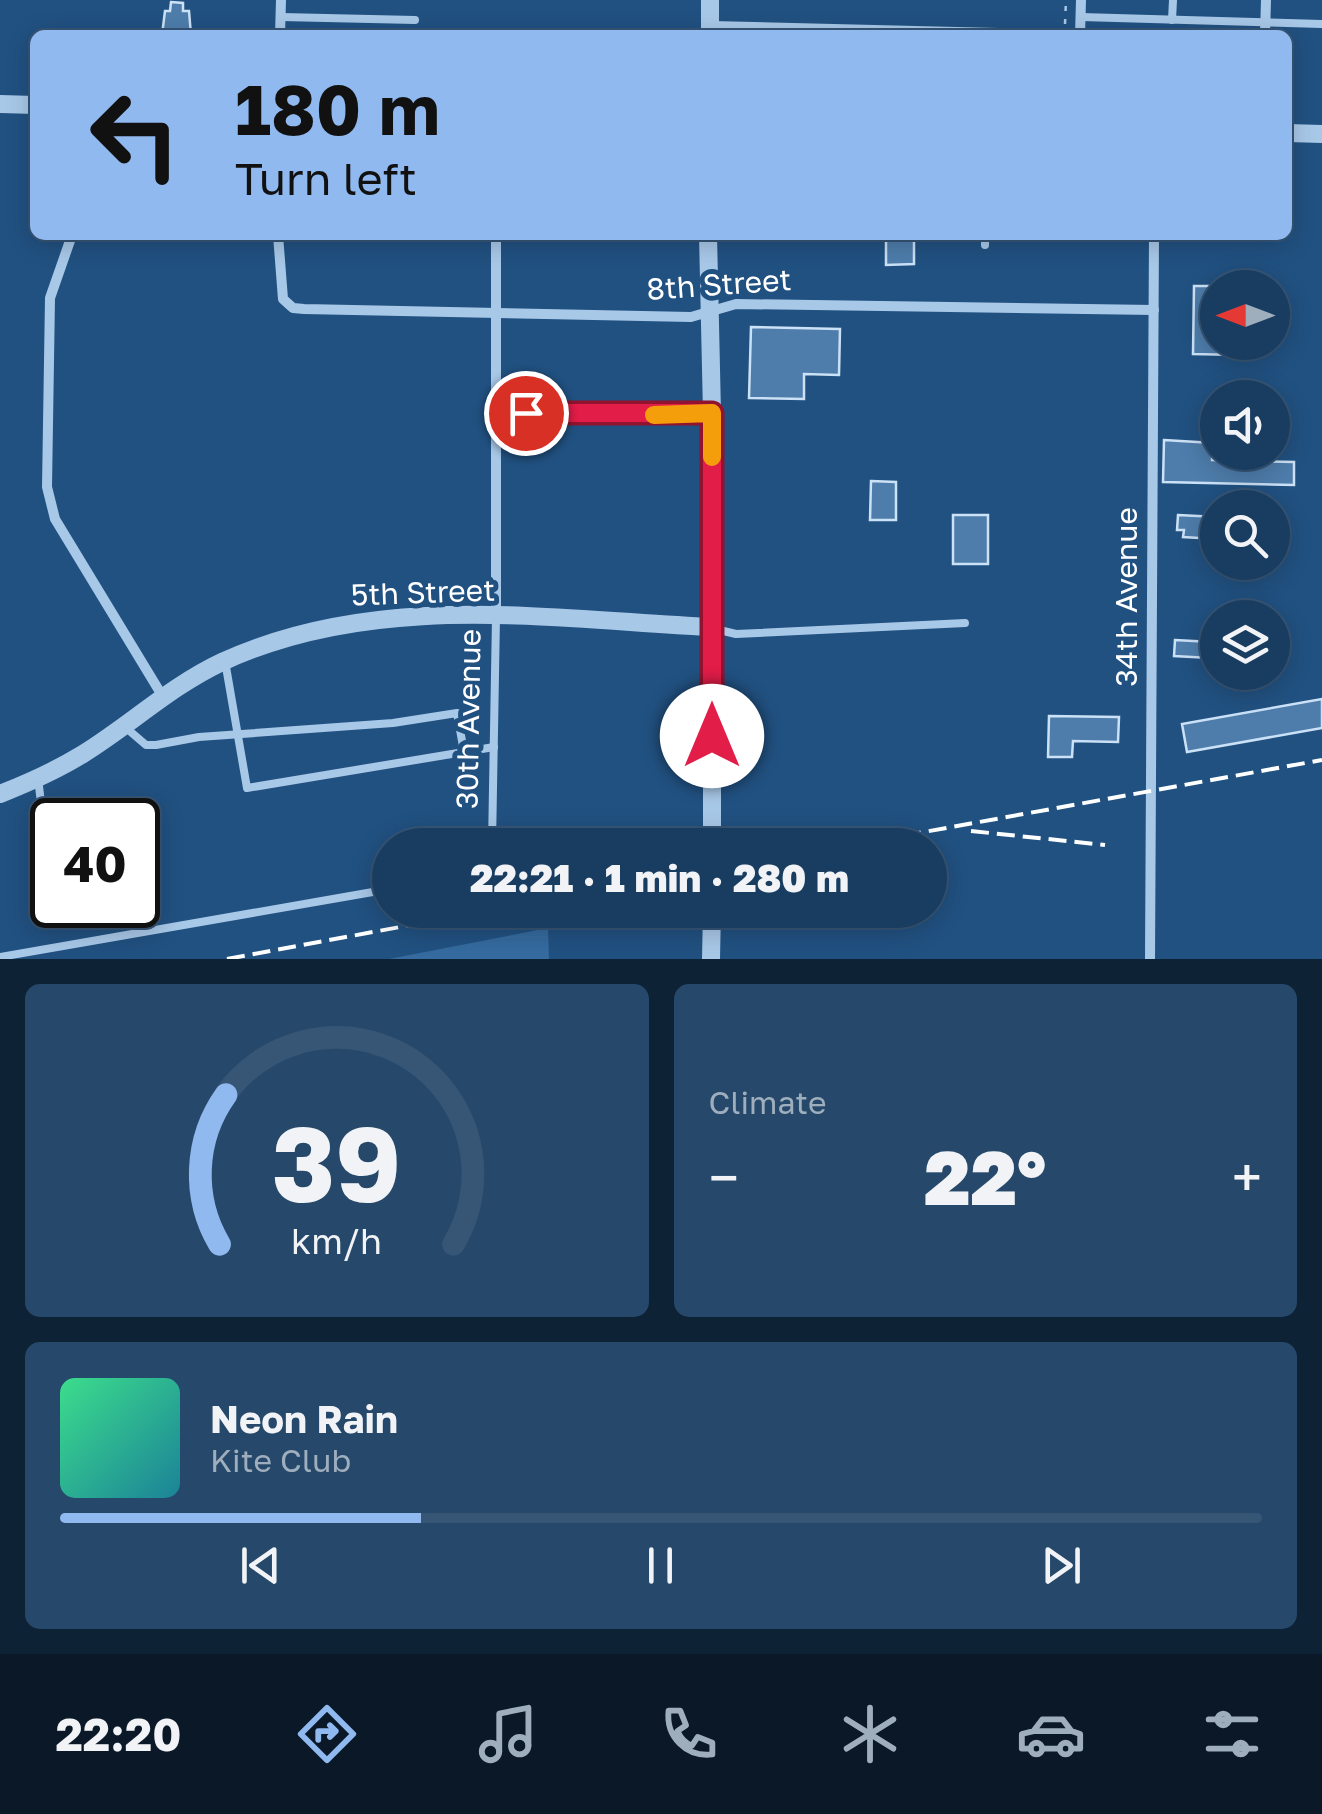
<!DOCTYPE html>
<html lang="en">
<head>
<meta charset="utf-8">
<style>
	body { margin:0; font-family:"Golos Text",sans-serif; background:#26486a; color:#f1f3f6; height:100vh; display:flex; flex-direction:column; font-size:38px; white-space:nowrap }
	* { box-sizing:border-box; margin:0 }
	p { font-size:32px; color:#9faebd }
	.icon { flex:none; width:55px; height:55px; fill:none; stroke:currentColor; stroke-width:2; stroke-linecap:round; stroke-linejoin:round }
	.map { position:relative; height:959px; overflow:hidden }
	.panel { display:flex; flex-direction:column; gap:25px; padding:25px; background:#0e2235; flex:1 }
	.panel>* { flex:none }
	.banner { position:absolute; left:30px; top:30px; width:1262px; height:210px; border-radius:15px; box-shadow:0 5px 25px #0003,0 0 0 2px #375676; background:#90b9f0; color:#111; overflow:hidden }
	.needle { width:65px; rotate:270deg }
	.controls { position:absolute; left:1200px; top:270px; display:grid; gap:20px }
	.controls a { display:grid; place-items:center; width:90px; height:90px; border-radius:50%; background:#193d61; box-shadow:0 5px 25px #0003,0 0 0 2px #375676; font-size:50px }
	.speed { position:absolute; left:30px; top:798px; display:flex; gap:20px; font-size:50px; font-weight:700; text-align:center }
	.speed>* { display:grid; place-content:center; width:130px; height:130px; border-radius:50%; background:#193d61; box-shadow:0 5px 25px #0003,0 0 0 2px #375676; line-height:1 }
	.speed .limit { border:5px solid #111; border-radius:15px; background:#fff; color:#111 }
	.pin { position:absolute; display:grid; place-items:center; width:85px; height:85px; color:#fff; margin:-42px; border:5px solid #fff; border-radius:50%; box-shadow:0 2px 10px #0007 }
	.me { position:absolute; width:110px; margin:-55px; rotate:0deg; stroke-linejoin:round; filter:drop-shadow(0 0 8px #0008) }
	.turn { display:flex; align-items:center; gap:35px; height:210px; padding:0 40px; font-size:45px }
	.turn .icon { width:130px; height:130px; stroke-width:2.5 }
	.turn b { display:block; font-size:70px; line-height:85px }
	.big { font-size:75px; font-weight:800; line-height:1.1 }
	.panel .widget { flex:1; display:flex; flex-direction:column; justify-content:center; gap:15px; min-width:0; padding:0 35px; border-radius:15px; background:#26486a }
	.panel .dial { align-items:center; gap:0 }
	.dial svg { height:260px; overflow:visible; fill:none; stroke:#375676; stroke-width:7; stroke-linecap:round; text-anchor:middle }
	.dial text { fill:#f1f3f6; stroke:none }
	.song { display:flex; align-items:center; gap:30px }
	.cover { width:120px; height:120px; border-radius:15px; background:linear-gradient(135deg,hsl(150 70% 55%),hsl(190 70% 35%)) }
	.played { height:10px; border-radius:5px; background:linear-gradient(90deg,#90b9f0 30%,#375676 30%) }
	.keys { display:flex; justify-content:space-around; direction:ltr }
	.heat { display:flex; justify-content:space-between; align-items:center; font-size:55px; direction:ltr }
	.panel .tiles { flex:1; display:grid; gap:25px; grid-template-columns:1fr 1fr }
	.widget:last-child { grid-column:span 2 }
	.trip { position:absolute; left:372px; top:828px; width:575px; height:100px; border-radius:50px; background:#193d61; box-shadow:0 5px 25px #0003,0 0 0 2px #375676; font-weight:800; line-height:100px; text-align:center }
	.dock { display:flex; height:160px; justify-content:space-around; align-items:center; background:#0a1827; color:#9faebd }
	.dock .icon { width:70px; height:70px }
	.dock .active { color:#90b9f0 }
	.dock b { font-size:45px; color:#f1f3f6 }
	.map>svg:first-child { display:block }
	.green { fill:#356b9f }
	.building { fill:#4e7dac; stroke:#cbe1f6; stroke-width:2.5 }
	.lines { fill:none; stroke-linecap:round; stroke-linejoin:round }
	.path { stroke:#a8c8e8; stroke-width:2.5; stroke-dasharray:5 8; stroke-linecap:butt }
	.service { stroke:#a8c8e8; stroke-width:8 }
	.minor { stroke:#a8c8e8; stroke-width:10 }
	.tertiary { stroke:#a8c8e8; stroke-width:18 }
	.rail { stroke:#fff; stroke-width:4; stroke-dasharray:18 8; stroke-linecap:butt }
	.route-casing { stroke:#92132f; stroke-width:25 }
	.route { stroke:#e11d48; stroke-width:18 }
	.slow { stroke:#f59e0b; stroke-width:18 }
	.labels { text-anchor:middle; stroke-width:10; stroke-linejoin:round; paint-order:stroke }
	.street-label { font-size:30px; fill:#fff; stroke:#215181 }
</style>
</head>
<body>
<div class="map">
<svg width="1322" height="959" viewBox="0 0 1322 959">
	<rect width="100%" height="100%" fill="#215181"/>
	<!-- green -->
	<polygon class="green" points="548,928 549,959 389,959"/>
	<!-- building -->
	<g class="building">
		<polygon points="171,2 183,3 183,11 189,11 191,35 162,35 165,11 170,11"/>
		<polygon points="886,235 914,235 914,264 886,265"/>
		<polygon points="1194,286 1218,286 1218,342 1237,342 1237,355 1193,354"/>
		<polygon points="751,327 840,329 839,375 804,374 804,399 749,398"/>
		<polygon points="1164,440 1213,443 1212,460 1294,462 1294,485 1163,482"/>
		<polygon points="871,481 896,482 896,520 870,520"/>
		<rect x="953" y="515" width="35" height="49"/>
		<polygon points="1178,515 1217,517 1216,539 1183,537 1184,530 1177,530"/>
		<polygon points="1175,640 1211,642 1210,658 1174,656"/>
		<polygon points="1322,699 1322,728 1187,752 1182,724"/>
		<polygon points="1049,716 1119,717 1118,742 1073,741 1072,757 1048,757"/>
	</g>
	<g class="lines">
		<!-- path -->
		<polyline class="path" points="1065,24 1066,0"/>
		<!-- service -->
		<g class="service">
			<polyline points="281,17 415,20"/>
			<polyline points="1081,17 1322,24"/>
			<polyline points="1172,20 1173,0"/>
			<polyline points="711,25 1080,34"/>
			<polyline points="985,245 985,235"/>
			<polyline points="496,412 711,413"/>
			<polyline points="715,629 736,634 965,623"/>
			<polyline points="225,661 247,788 494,747"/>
			<polyline points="125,727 146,745 156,745 199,737 393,723 457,713 464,752"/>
			<polyline points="38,778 46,844 52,843"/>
			<polyline points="492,845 496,617"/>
			<polyline points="0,957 390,889"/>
		</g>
		<!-- minor -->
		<g class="minor">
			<polyline points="280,35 281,0"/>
			<polyline points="1080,35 1081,0"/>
			<polyline points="1265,35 1266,0"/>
			<polyline points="72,235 50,298 47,487 55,519 163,697"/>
			<polyline points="278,235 283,299 293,308 304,309 691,317 736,304 1154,310"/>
			<polyline points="496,235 496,617"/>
			<polyline points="1150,959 1154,235"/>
		</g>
		<!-- tertiary -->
		<g class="tertiary">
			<polyline points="710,35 710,0"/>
			<polyline points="0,104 35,105"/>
			<polyline points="1288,133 1322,134"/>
			<polyline points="708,235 712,413 712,845"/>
			<path d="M 0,794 C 28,783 57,770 83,754 C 130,725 171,686 222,662 C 375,591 549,619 711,627"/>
			<polyline points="711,959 712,910"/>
		</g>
		<!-- rail -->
		<g class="rail">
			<polyline points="971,831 1105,845"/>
			<polyline points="852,845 1322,760"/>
			<polyline points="227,959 492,910"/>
		</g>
	</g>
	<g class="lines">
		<!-- route casing -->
		<g class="route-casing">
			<polyline id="route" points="526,413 712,413 712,736"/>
		</g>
		<!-- route -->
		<use href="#route" class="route"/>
		<!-- slow -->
		<polyline class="slow" points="654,415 712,413 712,457"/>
	</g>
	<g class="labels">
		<!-- street labels -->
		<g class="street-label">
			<text transform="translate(719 285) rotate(-4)" y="10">8th Street</text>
			<text transform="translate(423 593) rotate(-2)" y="10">5th Street</text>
			<text transform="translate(1127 597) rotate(-90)" y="10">34th Avenue</text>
			<text transform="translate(469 719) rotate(-89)" y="10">30th Avenue</text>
		</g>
	</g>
</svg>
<div class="controls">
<a><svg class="needle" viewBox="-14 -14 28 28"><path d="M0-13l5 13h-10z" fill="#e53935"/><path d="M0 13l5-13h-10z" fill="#9faebd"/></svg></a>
<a><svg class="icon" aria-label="sound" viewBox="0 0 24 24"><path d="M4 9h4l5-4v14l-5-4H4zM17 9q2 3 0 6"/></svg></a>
<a><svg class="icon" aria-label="search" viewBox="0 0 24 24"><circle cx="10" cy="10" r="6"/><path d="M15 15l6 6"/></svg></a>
<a><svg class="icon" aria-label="layers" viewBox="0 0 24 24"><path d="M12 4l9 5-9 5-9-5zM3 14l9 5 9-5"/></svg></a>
</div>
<div class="speed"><div class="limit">40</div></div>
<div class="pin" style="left:526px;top:413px;background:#d93025"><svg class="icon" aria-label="arrive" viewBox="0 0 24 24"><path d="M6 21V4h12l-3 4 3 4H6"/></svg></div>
<svg class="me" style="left:712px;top:736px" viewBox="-20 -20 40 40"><circle r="19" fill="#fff"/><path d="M0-13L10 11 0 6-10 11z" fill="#e11d48"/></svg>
<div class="trip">22:21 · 1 min · 280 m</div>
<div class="banner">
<div class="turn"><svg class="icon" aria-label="left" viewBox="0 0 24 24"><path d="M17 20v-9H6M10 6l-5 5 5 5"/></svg><div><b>180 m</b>Turn left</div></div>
</div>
</div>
<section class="panel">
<div class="tiles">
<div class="widget dial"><svg viewBox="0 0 100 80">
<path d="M14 69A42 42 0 1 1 86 69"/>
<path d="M14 69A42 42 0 0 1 16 23" stroke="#90b9f0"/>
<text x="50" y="56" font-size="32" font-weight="700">39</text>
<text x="50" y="72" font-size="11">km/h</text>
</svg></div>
<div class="widget"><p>Climate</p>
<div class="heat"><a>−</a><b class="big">22°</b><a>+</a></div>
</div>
<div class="widget">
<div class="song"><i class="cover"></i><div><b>Neon Rain</b><p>Kite Club</p></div></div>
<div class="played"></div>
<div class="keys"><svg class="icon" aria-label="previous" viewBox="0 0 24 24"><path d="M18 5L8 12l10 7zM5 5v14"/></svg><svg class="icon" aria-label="pause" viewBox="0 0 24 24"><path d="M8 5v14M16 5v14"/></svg><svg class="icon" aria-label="next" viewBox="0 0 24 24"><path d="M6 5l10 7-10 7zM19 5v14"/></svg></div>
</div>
</div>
</section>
<nav class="dock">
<b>22:20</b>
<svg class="icon active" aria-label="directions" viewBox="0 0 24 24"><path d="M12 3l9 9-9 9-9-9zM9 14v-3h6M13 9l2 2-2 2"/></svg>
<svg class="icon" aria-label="music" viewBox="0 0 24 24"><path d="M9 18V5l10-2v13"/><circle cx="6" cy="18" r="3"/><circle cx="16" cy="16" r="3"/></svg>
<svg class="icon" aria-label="phone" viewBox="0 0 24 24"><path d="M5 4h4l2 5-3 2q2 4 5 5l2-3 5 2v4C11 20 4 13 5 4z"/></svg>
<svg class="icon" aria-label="climate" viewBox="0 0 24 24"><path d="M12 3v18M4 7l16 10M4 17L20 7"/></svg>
<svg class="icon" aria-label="car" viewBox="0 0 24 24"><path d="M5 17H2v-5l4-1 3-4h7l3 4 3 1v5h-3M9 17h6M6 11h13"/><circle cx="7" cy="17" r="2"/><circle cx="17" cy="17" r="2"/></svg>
<svg class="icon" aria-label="filters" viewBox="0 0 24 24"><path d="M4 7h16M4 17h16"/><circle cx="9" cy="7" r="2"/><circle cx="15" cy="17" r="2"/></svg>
</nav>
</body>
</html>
